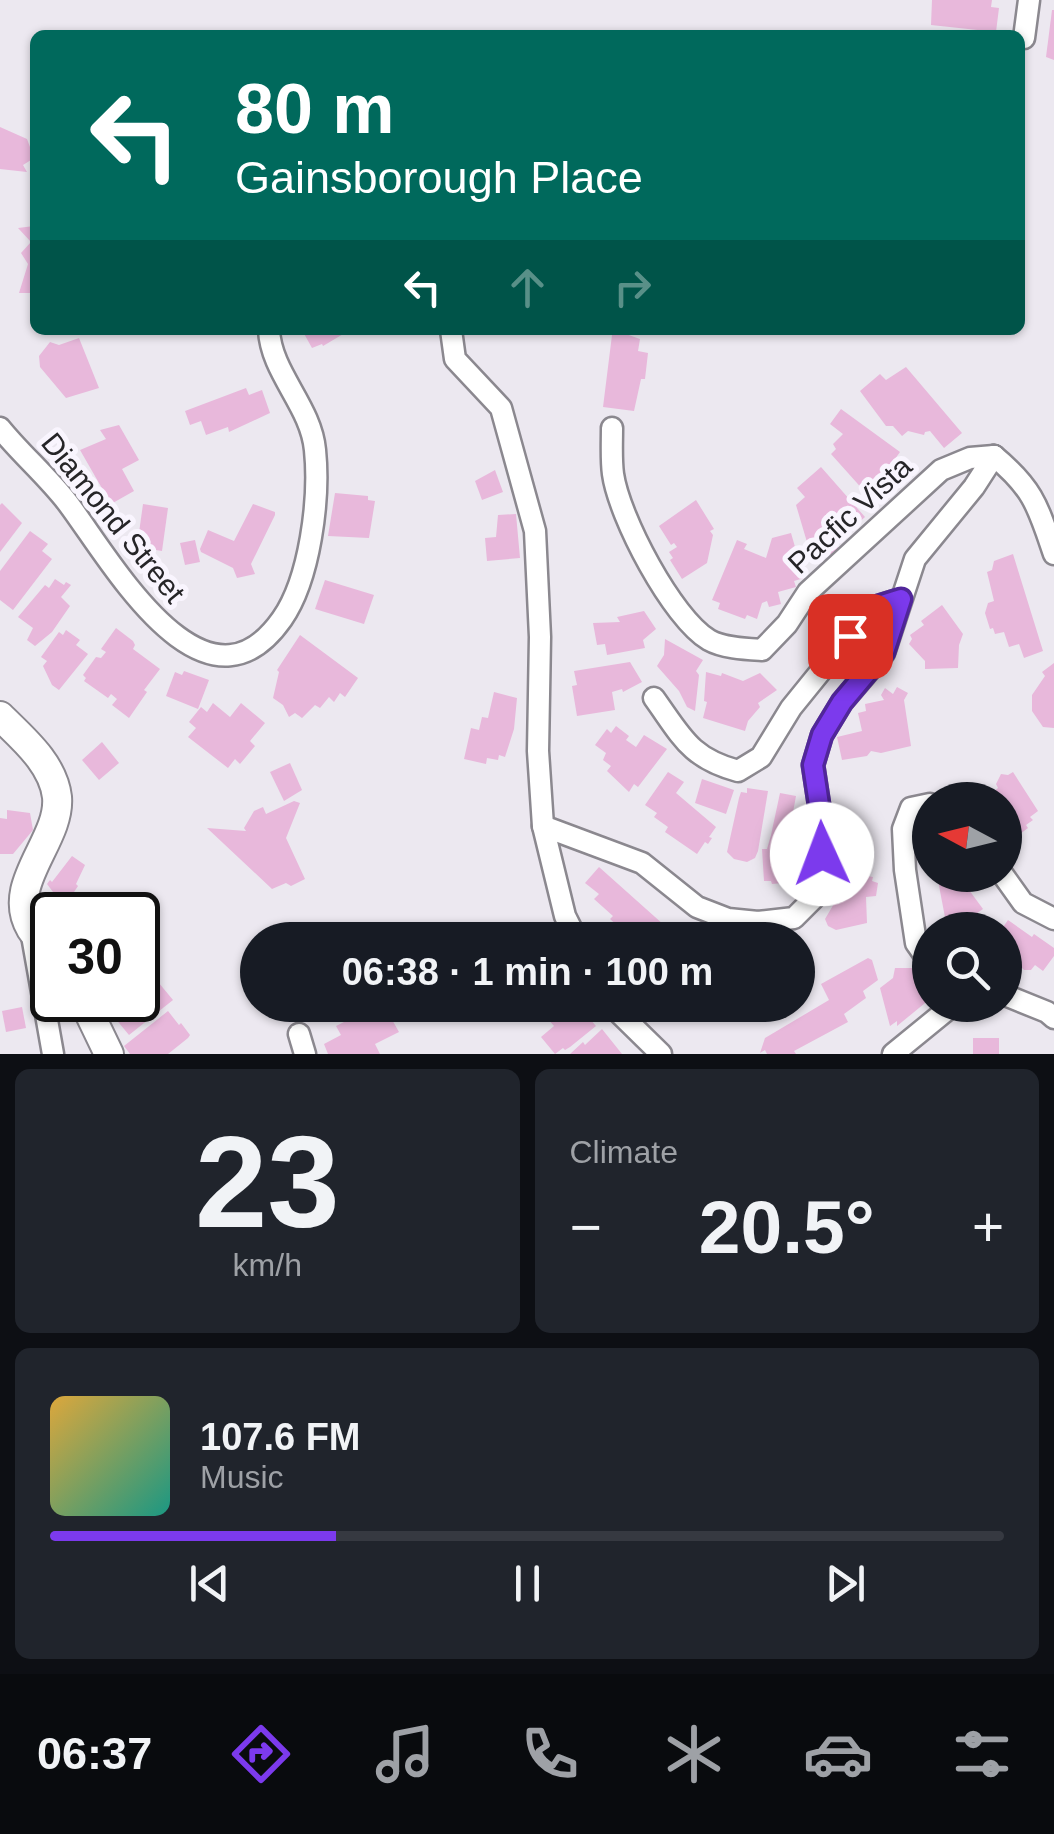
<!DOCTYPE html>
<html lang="en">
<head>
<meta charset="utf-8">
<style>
	body { margin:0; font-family:Helvetica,sans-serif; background:#20242c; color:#f1f3f6; height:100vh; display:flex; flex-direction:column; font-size:38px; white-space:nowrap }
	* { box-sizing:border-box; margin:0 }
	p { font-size:32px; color:#9ea1a6 }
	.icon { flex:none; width:55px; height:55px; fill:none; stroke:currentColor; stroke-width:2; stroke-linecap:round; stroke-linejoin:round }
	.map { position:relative; height:1054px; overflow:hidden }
	.side { display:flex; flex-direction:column; gap:15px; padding:15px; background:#0d0f14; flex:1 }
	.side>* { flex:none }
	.hud { position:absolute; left:30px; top:30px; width:995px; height:305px; border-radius:15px; box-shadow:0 2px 8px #0004; background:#00695c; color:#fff; overflow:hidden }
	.needle { width:65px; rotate:277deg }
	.controls { position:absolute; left:912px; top:782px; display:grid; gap:20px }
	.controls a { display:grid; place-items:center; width:110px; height:110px; border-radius:50%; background:#171b24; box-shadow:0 2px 8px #0004; font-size:50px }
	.speed { position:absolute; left:30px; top:892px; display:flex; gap:20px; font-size:50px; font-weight:700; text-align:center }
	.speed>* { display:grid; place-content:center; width:130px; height:130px; border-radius:50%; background:#171b24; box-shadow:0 2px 8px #0004; line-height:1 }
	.speed .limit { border:5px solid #111; border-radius:15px; background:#fff; color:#111 }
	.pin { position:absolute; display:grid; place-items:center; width:85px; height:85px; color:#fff; margin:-42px; border-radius:20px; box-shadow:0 5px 15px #0006 }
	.me { position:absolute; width:110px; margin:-55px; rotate:358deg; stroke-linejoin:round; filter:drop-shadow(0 0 8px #0008) }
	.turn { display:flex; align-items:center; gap:35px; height:210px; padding:0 40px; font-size:45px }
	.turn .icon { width:130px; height:130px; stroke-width:2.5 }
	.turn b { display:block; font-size:70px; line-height:85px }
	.lanes { display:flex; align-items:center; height:95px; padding:0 40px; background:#0003; justify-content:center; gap:50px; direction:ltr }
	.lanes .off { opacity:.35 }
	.big { font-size:75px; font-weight:800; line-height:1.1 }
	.side .tile { flex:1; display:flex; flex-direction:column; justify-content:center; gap:15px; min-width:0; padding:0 35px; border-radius:15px; background:#20242c }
	.side .dial { align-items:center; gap:0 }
	.dial b { font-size:130px; line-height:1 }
	.song { display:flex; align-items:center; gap:30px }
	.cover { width:120px; height:120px; border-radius:15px; background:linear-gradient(135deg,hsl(40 70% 55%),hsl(170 70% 35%)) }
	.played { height:10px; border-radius:5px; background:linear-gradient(90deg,#7c3aed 30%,#363941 30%) }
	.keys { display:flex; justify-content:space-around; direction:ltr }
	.heat { display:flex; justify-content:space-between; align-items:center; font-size:55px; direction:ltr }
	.side .tiles { flex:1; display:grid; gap:15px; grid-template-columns:1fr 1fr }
	.tile:last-child { grid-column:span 2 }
	.trip { position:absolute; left:240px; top:922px; width:575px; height:100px; border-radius:50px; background:#171b24; box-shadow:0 2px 8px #0004; font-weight:800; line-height:100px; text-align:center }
	.dock { display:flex; height:160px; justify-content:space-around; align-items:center; background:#090b0e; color:#9ea1a6 }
	.dock .icon { width:70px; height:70px }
	.dock .selected { color:#7c3aed }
	.dock b { font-size:45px; color:#f1f3f6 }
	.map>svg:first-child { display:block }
	.building { fill:#e8b8db }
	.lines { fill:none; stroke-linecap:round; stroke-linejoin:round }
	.street-casing { stroke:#8b888f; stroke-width:25 }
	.secondary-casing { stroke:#8b888f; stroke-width:32 }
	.street { stroke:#fff; stroke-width:20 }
	.secondary { stroke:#fff; stroke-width:28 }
	.route-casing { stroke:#51269a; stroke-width:25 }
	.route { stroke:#7c3aed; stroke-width:18 }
	.labels { text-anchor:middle; stroke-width:10; stroke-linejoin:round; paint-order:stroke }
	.street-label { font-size:30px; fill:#262528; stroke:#f9f5fe }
</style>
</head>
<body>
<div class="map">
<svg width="1054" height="1054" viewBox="0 0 1054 1054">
	<rect width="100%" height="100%" fill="#ece8f0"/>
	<!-- building -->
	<g class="building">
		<polygon points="932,0 992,0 991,7 999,8 996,32 931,25"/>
		<polygon points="1052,10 1054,10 1054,60 1046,57"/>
		<polygon points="0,127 27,139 33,155 30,156 31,160 23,165 27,172 0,169"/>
		<polygon points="34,226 35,293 19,293 28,264 21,253 31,242 18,228"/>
		<polygon points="302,330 350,330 323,346 322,344 312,348"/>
		<polygon points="626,334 640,339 638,351 648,353 645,379 641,379 634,411 603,407 612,335"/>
		<polygon points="79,338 99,388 66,398 40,367 39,356 50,342 59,345"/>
		<polygon points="906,367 962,433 944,448 930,431 925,432 924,435 908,431 902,436 893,426 886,426 860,391 880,374 886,380"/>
		<polygon points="246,388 249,395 262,390 270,413 229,432 228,427 206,435 201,421 190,425 185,411"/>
		<polygon points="841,409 900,452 895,459 905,470 874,502 831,454 836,449 833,444 843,434 830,424"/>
		<polygon points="119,425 139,460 122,469 134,491 111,504 80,450 106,439 100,430"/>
		<polygon points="821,467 865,517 848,532 841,525 833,531 839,552 812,559 796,505 805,497 797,488"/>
		<polygon points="495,470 503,492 482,500 475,481"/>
		<polygon points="335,493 368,496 368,500 375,501 369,538 328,536"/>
		<polygon points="696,500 714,529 710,531 713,535 707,563 682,579 670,560 673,558 669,552 677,547 674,543 671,545 659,526"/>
		<polygon points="2,503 22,523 0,552 0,505"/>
		<polygon points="143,504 168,508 162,551 137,547"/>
		<polygon points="253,504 275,512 275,515 251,564 255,574 237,578 233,568 201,552 200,549 208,530 234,541"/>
		<polygon points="516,514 520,558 487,561 485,538 496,537 498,515"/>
		<polygon points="30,531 48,544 42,551 52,559 13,610 0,600 0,571"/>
		<polygon points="791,533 804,578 794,581 796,587 778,592 781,604 769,607 767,601 762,603 757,619 747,615 745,619 718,609 720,603 712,600 737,540 747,544 744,549 766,558 772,538"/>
		<polygon points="195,540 200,562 185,565 180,543"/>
		<polygon points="1013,554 1043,651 1024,658 1019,644 1009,647 1004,632 995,634 993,628 990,629 985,613 988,603 994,601 987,572 992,570 994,561"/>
		<polygon points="55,579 64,585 66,582 71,585 61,597 70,606 52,632 35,646 27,640 33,628 18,617 45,585 49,588"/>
		<polygon points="325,580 374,595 364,624 315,609"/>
		<polygon points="942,605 963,634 959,645 958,668 925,669 925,661 909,644 912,639 910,635 924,625 921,621"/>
		<polygon points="644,611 656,629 643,640 645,648 607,655 605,644 597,645 593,623 620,622 617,617"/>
		<polygon points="116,628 133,641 135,645 133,649 160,669 144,690 147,692 129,718 112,705 117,699 111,694 108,698 84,681 86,678 83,675 96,657 101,658 106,652 101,649"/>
		<polygon points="66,630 80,640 76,645 88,654 59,690 52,685 43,666 47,661 41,657 59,632 63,635"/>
		<polygon points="300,635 358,678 345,697 340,693 334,702 329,697 320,708 315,705 302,718 295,713 289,717 283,705 273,698 279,672 277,670"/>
		<polygon points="665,639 703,660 696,671 699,675 695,711 687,707 679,691 657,666 664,655"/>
		<polygon points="630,662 642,682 623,692 622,689 612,692 615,710 577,716 572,686 577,685 574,671"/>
		<polygon points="1054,663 1054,728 1043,727 1032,711 1032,695 1045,676 1042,672"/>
		<polygon points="184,671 209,680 198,709 166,696 175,672 182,675"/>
		<polygon points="706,672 721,676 722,673 743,681 760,673 777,690 758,703 760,707 748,721 745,731 703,718 707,702 704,701"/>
		<polygon points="897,687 908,693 904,700 911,746 881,753 871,751 867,756 842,760 837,737 862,731 858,713 866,711 865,704 884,700 881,695 885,688 893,694"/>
		<polygon points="494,692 517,698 514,729 505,757 499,755 498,760 487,758 486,764 464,759 471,728 479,730 482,717 488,718"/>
		<polygon points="213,703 230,717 241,703 265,723 250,741 255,746 240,764 235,759 228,768 188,737 196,728 189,722 201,707 207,712"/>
		<polygon points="616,726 629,736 626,740 636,747 644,735 667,749 638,787 634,784 629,792 607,771 611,766 603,760 606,753 595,745 607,729 611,733"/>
		<polygon points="102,742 119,763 99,780 82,760"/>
		<polygon points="290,763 302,790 284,801 270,772"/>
		<polygon points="668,772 684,782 676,793 716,827 709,837 712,838 708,844 705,842 697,854 665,832 668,827 654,817 657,813 645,805"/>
		<polygon points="1013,772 1038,811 1030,817 1033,820 1026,825 1028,828 1012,840 1005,830 1005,800 984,800 998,788 996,784 1001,774 1008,775"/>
		<polygon points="702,779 734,790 726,814 695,803"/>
		<polygon points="747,788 768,791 758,851 755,858 747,862 734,859 727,852 739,798 741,792 747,793"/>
		<polygon points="780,793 796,796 788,839 782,838 780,848 793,850 795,882 772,884 771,881 764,881 762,849 767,849 771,835"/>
		<polygon points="294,801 300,803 286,838 305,879 291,886 286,883 272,889 207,828 246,831 244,828 254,811 263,807 266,814"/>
		<polygon points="7,810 30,813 33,830 13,854 0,854 0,818 7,819"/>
		<polygon points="850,828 867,830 865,842 870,843 870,850 867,876 873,877 872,881 878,883 876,896 866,897 867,923 836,930 828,926 825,919 835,902 839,904 843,878 839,878 842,855 834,854 837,832 848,831"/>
		<polygon points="72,856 85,865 76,884 78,886 74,892 78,895 68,909 51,896 53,892 47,884 50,880 52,882"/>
		<polygon points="599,867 664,925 663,927 677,940 625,940 629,936 610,919 613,916 594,899 599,894 585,883"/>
		<polygon points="937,875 958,875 983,909 953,930 947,928"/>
		<polygon points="1008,920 1032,937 1034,934 1054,948 1054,956 1043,971 1035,965 1031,970 1024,970 1005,951 1005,930 1001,930"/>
		<polygon points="544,924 554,936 553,940 518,940"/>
		<polygon points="868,958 872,960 878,980 863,991 866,998 844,1014 848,1022 794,1051 796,1054 767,1054 765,1050 760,1053 765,1038 829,1000 821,984"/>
		<polygon points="895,968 912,968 930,993 930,999 897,1026 897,1021 890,1026 880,988 893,978"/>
		<polygon points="149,971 173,1000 129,1035 105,1006 112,1000 138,1000 138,980"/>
		<polygon points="563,1005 566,1008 591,1005 597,1012 589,1018 596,1026 570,1047 565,1050 563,1048 555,1054 541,1037 554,1026 547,1018"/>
		<polygon points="692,1005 736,1005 728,1021 691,1011"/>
		<polygon points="22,1007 26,1028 6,1032 2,1011"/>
		<polygon points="386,1009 399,1032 375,1044 380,1054 328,1054 324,1044 341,1035 336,1026 360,1014 363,1021"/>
		<polygon points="168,1011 179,1025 181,1023 190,1035 188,1038 168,1054 130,1054 124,1046"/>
		<polygon points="602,1029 622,1054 570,1054 583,1042 585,1045"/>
		<rect x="973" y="1038" width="26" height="16"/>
	</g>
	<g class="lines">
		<!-- street casing -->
		<g class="street-casing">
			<g id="street">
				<polyline points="1024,38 1029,0"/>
				<polyline points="451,330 455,359 501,408 535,531 540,637 538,751 543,826 565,916 577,940"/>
				<path d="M 0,428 C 21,454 46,475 67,502 C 109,557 204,730 282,619 C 310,579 320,499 315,450 C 311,406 271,373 269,330"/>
				<path d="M 612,428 C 612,443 611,459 613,474 C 619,517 672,618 709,640 C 723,648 746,649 762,650 L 787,624 L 808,592 L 941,470 L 970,458 L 994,456"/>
				<path d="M 994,456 C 1034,489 1038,507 1054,554"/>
				<path d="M 654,698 C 682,737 690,758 738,771 L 761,757 L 791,708 L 872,608 L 901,599"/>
				<polyline points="930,804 911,808 903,829 905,870 916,943 930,963"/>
				<polyline points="543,826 642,863 697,907 728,919 758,922 794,918 814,898 821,877 823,831 813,765 822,735 842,702 884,653 915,559 974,487 994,456"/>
				<polyline points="1003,875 1023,903 1054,919"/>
				<polyline points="31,930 53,1054"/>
				<polyline points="1005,995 1047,1012 1054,1018"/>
				<polyline points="611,1005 661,1054"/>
				<polyline points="299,1034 305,1054"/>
				<polyline points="893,1054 953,1005"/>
			</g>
		</g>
		<!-- secondary casing -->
		<g class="secondary-casing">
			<g id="secondary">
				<path d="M 0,716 C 22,738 53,763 57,797 C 61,841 4,884 31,929 C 36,937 46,944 52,951"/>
				<polyline points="83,1000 109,1054"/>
			</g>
		</g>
		<!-- street -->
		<use href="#street" class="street"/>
		<!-- secondary -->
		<use href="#secondary" class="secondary"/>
	</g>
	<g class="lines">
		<!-- route casing -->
		<g class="route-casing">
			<polyline id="route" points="822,854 823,831 813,765 822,735 842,702 884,652 901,599 872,608 850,636"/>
		</g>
		<!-- route -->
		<use href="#route" class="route"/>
	</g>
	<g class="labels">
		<!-- street labels -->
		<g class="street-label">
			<text transform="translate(850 515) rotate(-43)" y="10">Pacfic Vista</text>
			<text transform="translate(113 518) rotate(51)" y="10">Diamond Street</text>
		</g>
	</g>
</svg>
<div class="controls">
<a><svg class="needle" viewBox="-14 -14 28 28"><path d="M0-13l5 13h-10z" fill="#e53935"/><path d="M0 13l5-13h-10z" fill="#9ea1a6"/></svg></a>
<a><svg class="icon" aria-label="search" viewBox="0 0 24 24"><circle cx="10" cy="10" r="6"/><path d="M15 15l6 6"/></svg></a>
</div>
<div class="speed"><div class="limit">30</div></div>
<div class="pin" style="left:850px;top:636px;background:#d93025"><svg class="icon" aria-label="arrive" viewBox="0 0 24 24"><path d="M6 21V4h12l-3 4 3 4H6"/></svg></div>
<svg class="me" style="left:822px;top:854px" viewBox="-20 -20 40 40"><circle r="19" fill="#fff"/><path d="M0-13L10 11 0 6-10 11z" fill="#7c3aed"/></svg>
<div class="trip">06:38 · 1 min · 100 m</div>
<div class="hud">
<div class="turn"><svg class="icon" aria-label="left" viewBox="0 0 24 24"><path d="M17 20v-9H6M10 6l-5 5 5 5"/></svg><div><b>80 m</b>Gainsborough Place</div></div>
<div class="lanes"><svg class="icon" aria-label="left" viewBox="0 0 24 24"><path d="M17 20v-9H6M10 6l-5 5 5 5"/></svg><svg class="icon off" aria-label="ahead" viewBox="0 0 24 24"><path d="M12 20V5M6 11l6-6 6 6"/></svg><svg class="icon off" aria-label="right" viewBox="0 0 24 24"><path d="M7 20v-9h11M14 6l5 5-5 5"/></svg></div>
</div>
</div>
<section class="side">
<div class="tiles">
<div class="tile dial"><b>23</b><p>km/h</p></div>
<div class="tile"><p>Climate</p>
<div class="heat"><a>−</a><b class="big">20.5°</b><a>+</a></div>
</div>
<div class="tile">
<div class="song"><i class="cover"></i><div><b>107.6 FM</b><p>Music</p></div></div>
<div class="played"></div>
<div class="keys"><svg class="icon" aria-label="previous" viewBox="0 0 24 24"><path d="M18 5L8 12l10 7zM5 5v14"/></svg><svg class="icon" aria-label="pause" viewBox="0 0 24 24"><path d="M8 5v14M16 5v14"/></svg><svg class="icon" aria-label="next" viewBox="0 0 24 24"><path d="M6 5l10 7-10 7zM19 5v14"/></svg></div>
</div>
</div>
</section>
<nav class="dock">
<b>06:37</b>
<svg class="icon selected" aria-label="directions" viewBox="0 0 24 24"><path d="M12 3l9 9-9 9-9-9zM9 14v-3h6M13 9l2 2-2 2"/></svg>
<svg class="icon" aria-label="music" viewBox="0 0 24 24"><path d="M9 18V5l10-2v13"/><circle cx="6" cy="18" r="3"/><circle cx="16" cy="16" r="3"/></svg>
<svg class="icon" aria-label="phone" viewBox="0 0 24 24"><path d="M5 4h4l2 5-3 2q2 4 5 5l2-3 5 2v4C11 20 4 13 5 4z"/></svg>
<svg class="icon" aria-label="climate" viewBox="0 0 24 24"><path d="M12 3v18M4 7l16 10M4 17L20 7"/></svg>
<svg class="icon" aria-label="car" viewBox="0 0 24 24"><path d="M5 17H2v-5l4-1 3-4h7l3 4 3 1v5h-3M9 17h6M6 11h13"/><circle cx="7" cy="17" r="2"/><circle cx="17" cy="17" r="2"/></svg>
<svg class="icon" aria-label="filters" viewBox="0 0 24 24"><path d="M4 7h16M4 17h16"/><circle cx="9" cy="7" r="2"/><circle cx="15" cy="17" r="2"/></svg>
</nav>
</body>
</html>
